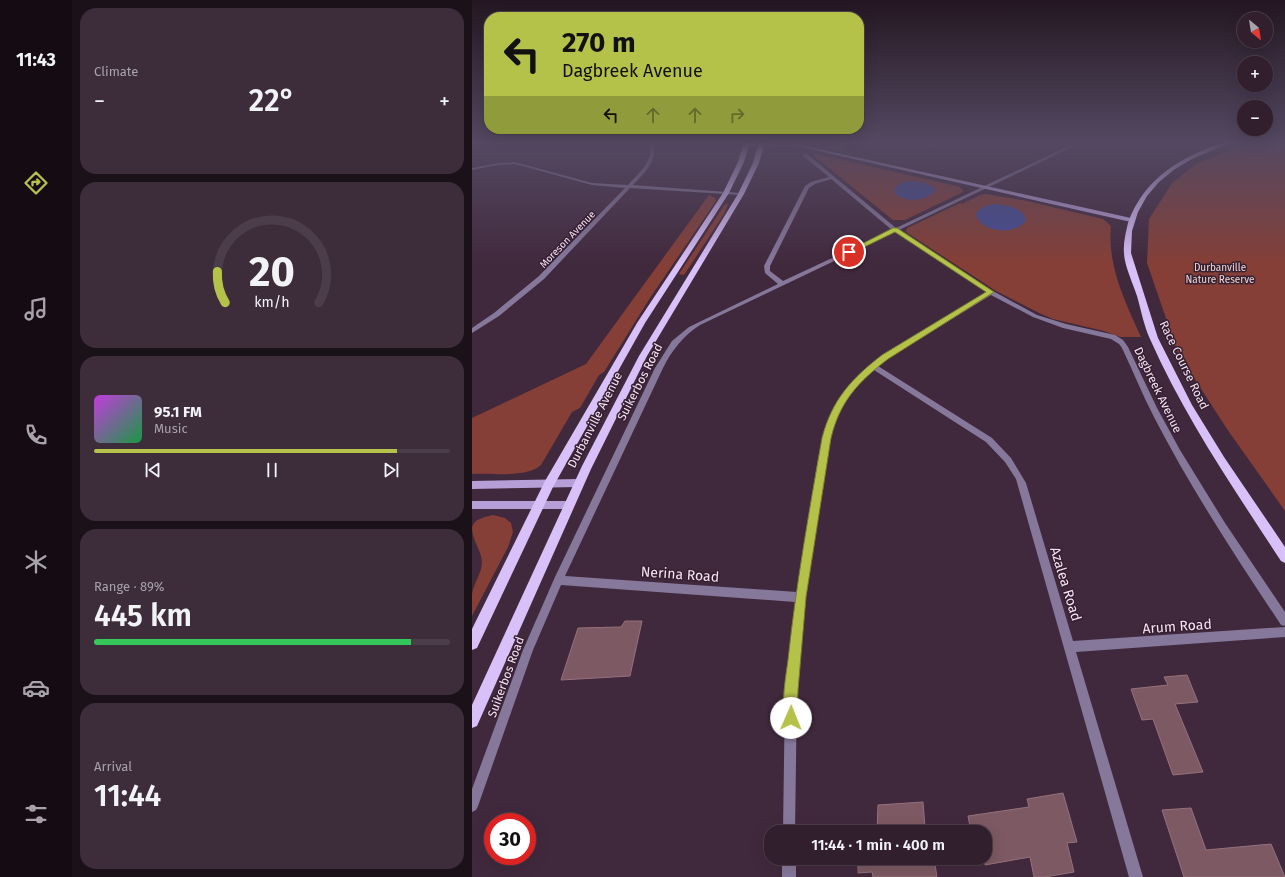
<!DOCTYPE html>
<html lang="en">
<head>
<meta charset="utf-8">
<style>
	body { margin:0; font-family:"Fira Sans",sans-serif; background:#3d2c3a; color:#f1f3f6; height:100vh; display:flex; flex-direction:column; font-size:15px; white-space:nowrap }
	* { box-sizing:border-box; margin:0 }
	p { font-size:13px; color:#a8a2aa }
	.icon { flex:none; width:22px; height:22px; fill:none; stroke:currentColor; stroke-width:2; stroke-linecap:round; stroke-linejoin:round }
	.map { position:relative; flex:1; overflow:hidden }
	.panel { display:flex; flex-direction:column; gap:8px; padding:8px; background:#1b1119; width:400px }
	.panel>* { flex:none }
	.guide { position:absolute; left:12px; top:12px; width:380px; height:122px; border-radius:16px; box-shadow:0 4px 16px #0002,0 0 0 1px #4c3d4a; background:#b5c24a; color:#111; overflow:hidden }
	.needle { width:26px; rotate:150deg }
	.fabs { position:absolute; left:765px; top:12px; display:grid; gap:8px }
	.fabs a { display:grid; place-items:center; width:36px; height:36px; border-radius:50%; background:#311f2e; box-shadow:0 4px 16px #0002,0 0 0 1px #4c3d4a; font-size:20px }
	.speed { position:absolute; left:12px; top:813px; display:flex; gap:8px; font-size:20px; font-weight:700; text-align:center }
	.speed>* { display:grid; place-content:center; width:52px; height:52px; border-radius:50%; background:#311f2e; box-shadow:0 4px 16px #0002,0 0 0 1px #4c3d4a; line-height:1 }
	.speed .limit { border:6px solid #d22; background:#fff; color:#111 }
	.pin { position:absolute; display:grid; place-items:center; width:34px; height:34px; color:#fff; margin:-17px; border:2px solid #fff; border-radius:50%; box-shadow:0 1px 4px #0007 }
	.me { position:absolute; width:44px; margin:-22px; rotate:1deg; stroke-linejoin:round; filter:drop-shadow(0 0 3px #0008) }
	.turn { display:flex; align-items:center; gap:14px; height:84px; padding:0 12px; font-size:18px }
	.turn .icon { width:52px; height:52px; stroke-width:2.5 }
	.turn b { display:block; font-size:28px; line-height:34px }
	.lanes { display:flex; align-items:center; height:38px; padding:0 12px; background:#0003; justify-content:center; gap:20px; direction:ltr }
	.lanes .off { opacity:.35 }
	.big { font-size:30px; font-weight:600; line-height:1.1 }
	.panel .card { flex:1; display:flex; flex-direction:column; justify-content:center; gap:6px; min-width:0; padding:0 14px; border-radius:16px; background:#3d2c3a }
	.panel .dial { align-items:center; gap:0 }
	.dial svg { height:104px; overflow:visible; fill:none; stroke:#4c3d4a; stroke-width:7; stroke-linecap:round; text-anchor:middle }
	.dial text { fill:#f1f3f6; stroke:none }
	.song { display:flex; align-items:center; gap:12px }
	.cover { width:48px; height:48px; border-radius:6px; background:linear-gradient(135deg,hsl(290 70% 55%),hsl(140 70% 35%)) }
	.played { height:4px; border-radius:2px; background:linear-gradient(90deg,#b5c24a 85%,#4c3d4a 85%) }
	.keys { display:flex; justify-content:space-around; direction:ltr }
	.heat { display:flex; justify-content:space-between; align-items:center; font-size:22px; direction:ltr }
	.charge { height:6px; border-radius:3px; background:linear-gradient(90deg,#34c759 89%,#4c3d4a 0) }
	.trip { position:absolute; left:292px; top:825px; width:228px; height:40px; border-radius:16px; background:#311f2e; box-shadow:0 4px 16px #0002,0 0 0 1px #4c3d4a; font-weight:600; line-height:40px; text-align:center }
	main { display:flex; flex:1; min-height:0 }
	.dock { display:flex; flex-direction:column; width:72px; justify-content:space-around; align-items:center; background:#140c12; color:#a8a2aa }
	.dock .icon { width:28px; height:28px }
	.dock .active { color:#b5c24a }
	.dock b { font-size:18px; color:#f1f3f6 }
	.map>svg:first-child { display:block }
	.green { fill:#853f36 }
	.water { fill:#434c96 }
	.building { fill:#7c5963; stroke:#96717b }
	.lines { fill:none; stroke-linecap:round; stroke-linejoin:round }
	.street { fill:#86789b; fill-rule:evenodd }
	.secondary { fill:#b69fd6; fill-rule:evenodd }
	.primary { fill:#d8c0f9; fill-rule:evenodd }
	.route { fill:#b5c24a; stroke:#767e30 }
	.labels { text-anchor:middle; stroke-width:3; stroke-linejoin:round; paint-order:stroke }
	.far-street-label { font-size:10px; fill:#f4e4f1; stroke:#361f33 }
	.far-park-label { font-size:10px; fill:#f2d8d3; stroke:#361f33 }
	.street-label { font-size:12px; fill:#f4e4f1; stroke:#361f33 }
	.near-street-label { font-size:14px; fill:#f4e4f1; stroke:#361f33 }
</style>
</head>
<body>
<main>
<nav class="dock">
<b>11:43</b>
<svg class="icon active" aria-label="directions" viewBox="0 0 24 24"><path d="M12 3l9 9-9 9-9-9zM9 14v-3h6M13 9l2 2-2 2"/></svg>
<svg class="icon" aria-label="music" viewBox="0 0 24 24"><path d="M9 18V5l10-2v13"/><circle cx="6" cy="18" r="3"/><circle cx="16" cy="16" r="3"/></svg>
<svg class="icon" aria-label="phone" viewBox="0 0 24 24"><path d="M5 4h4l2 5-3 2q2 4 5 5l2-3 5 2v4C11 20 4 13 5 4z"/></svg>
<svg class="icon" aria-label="climate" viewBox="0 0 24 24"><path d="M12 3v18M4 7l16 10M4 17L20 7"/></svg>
<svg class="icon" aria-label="car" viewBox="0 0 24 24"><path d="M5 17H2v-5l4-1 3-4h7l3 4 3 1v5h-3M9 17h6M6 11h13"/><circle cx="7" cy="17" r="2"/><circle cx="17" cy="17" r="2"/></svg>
<svg class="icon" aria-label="filters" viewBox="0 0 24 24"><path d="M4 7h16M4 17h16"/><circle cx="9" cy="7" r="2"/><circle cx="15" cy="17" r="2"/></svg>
</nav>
<section class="panel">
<div class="card"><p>Climate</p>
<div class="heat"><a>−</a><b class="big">22°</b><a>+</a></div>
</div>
<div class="card dial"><svg viewBox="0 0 100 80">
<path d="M14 69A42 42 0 1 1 86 69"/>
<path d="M14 69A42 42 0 0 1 8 45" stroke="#b5c24a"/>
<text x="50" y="56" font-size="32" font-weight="700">20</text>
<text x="50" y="72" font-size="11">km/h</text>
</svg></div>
<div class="card">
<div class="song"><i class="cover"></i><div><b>95.1 FM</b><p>Music</p></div></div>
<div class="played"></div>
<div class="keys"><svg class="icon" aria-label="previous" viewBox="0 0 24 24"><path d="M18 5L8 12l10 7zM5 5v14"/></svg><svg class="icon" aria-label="pause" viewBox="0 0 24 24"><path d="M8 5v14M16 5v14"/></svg><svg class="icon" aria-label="next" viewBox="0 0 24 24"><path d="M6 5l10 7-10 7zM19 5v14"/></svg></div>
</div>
<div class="card"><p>Range · 89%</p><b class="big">445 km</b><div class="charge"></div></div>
<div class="card"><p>Arrival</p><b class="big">11:44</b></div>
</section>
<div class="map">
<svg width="813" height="877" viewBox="0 0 813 877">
	<rect width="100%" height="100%" fill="#41293d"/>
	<!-- green -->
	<g class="green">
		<polygon points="328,142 369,142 372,151 371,151"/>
		<polygon points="780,142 813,142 813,511 755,429 706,353 675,263 677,219 700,183 724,164"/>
		<polygon points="344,154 485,186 489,188 491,191 489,193 433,220 421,220 341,155"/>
		<path d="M 514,194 L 555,201 L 631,219 L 639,226 C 635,265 653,302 669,337 L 648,337 L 632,331 L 581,319 L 567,313 L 524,291 L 434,232 L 435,228 L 488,203 L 490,204 L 508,195 Z"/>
		<path d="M 237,195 L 243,198 L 244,201 L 178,298 L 132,372 L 127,375 L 108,408 L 100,412 L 69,465 C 56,478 18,473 0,474 L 0,418 L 114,364 Z"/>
		<polygon points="253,204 256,204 252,214 212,275 207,274"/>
		<path d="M 21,515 L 33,518 L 39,523 L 41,532 L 36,547 L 0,616 C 0,609 0,601 0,594 C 2,581 13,570 9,556 C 6,546 0,538 0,527 C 3,518 14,517 21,515 Z"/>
	</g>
	<!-- water -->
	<g class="water">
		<path d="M 442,181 L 455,183 L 463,189 L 461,193 C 452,201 434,202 424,195 L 422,190 C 426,182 434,181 442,181 Z"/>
		<path d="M 525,204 C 537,206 550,207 554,220 C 545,236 508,233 504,214 C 509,206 516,205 525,204 Z"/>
	</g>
	<!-- building -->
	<g class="building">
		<polygon points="153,621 170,621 158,676 89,680 106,628 149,627"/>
		<polygon points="715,675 726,702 703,704 731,772 701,775 681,719 670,720 659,689 696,685 692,677"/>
		<polygon points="591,793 605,842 595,843 602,872 573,877 562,877 558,857 513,865 513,832 499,832 496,816 557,807 555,799"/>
		<polygon points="451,802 453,827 443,828 443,832 405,832 406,805"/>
		<polygon points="719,808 734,850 799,844 813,877 712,877 690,810"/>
		<polygon points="386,858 462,858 465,877 401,877 400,872 386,873"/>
	</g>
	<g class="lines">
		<!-- street -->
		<g class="street">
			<path d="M 177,142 L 181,142 C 187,160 172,173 161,185 L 269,193 L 271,194 L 269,195 L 158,188 L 72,279 L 27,316 L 0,333 L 0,328 L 22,313 L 67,276 L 153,188 L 120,185 L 43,164 L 26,165 L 0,170 L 0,168 L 26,163 L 43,162 L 120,183 L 156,185 C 167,173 183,160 177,142 Z"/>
			<path d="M 446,142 L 467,144 L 469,145 C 462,148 453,146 446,142 Z"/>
			<path d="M 605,142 L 611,142 L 427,230 L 521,291 L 565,315 L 594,324 L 643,335 L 651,340 L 656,347 L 685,408 L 708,450 L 753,523 L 813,612 L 813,626 L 809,625 C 764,557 719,489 682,417 C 670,394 661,371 650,348 L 647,344 L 639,339 L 591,328 L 561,317 L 519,295 L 415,359 L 406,366 L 520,438 L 539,458 L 554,483 L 601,641 L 813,627 L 813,637 L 604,652 L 671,877 L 657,877 L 544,479 L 533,462 L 514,442 L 402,370 C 379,390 367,409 358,438 L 334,597 L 325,690 L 323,832 L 311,832 L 313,690 L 323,602 L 89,585 L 61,650 L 6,806 L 4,810 L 0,812 L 0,789 L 51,650 L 83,577 L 183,368 L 200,341 L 217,327 L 306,284 L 293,273 L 292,266 L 333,186 L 339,182 L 357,177 L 331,156 L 331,154 L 335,154 L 424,228 ZM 359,179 L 420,230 L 311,281 L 298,271 L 298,266 L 337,188 L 343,184 ZM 423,232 L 515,292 L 411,355 C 394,368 377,382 366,401 C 349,429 346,460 341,492 C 336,525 330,558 325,592 L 93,576 L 191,368 C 200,350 211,336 228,325 Z"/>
			<rect x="310" y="858" width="14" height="19"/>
		</g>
		<!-- secondary -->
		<g class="secondary">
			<polygon points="320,143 659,218 662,220 659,222 320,145 274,146 272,145 274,144"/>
			<polygon points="107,479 110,480 111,483 110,486 107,487 0,489 0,481"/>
			<polygon points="0,501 98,501 101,502 102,505 101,508 98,509 0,509"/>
		</g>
		<!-- primary -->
		<g class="primary">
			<polygon points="272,142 278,142 272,162 257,193 173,323 81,487 5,648 0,650 0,629 73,481 165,323 251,193 266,162"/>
			<polygon points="287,142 293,142 287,163 272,194 175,356 119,469 5,726 0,728 0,705 110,466 167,356 266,194 281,163"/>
			<path d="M 752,142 L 760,142 L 720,159 L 703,169 L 687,182 L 675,196 L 666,212 L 660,231 L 659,253 L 686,338 L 720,405 L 752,457 L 813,547 L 813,563 L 809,561 C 762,489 713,418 678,339 C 672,326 669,310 665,296 C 661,284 652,264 652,253 C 651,243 654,232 656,223 C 671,179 710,156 752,142 Z"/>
		</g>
	</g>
	<!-- sky -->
	<linearGradient id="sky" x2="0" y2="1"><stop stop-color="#241722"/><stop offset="0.54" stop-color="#544962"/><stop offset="1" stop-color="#544962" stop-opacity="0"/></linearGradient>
	<rect width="813" height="265" fill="url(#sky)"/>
	<!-- route -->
	<path class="route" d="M 421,228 L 425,228 L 522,292 L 416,359 C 386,382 368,401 359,438 L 334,597 L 326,690 L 325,718 L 323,723 L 319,725 L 314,723 C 308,709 314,675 316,660 C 324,585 337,512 350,438 C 360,400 379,379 410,355 L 514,292 L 423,232 L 380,253 L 374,252 Z"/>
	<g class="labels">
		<!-- far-street labels -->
		<g class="far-street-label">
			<text transform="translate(95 239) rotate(-46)" y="4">Moreson Avenue</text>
		</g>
		<!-- far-park labels -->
		<g class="far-park-label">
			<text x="748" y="271">Durbanville<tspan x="748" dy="12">Nature Reserve</tspan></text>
		</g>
		<!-- street labels -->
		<g class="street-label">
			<text transform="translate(712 365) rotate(64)" y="4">Race Course Road</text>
			<text transform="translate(168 382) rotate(-63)" y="4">Suikerbos Road</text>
			<text transform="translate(686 390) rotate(64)" y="4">Dagbreek Avenue</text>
			<text transform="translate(123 420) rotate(-63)" y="4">Durbanville Avenue</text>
			<text transform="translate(34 677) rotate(-70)" y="4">Suikerbos Road</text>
		</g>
		<!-- near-street labels -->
		<g class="near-street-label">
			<text transform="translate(208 574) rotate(4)" y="5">Nerina Road</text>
			<text transform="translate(594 584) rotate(73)" y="5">Azalea Road</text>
			<text transform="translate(705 626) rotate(-4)" y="5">Arum Road</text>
		</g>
	</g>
</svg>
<div class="fabs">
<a><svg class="needle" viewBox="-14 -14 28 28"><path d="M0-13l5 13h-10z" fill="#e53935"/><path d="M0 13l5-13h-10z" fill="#a8a2aa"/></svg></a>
<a>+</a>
<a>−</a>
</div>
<div class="speed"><div class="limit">30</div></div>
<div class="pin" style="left:377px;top:252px;background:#d93025"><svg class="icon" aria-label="arrive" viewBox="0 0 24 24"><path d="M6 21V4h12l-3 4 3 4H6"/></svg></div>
<svg class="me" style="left:319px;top:718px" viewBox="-20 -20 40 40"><circle r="19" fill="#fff"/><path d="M0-13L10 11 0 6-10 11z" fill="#b5c24a"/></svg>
<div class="trip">11:44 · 1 min · 400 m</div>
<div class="guide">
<div class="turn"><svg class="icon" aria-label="left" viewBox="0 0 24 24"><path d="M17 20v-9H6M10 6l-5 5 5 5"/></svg><div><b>270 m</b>Dagbreek Avenue</div></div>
<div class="lanes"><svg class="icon" aria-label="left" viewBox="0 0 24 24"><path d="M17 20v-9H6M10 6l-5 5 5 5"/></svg><svg class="icon off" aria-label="ahead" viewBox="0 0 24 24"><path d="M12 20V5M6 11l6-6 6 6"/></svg><svg class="icon off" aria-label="ahead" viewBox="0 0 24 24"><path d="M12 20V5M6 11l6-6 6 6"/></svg><svg class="icon off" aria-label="right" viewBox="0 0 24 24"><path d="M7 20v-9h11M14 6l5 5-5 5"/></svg></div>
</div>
</div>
</main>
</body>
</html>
